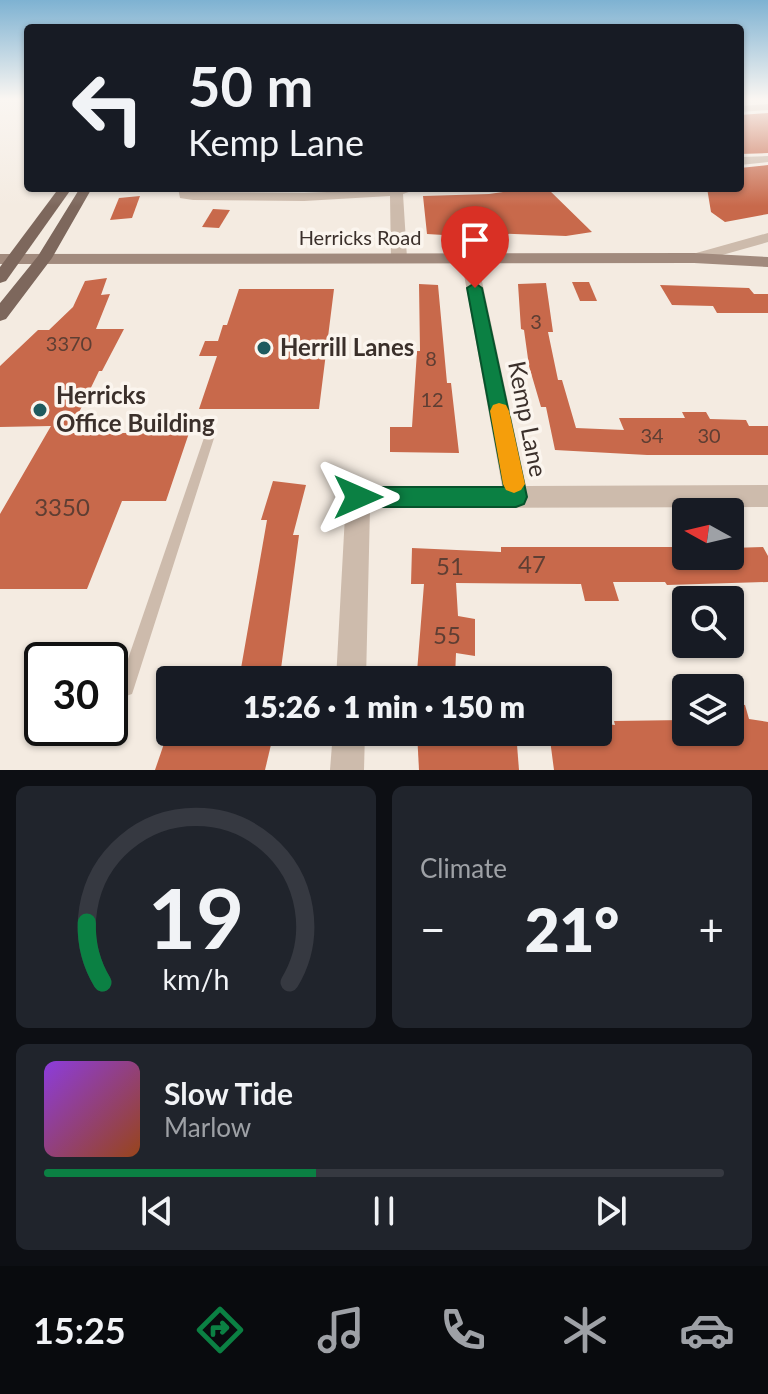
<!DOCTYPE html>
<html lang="en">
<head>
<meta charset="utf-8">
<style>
	body { margin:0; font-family:Lato,sans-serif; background:#20242c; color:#f1f3f6; height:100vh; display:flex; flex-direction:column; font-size:30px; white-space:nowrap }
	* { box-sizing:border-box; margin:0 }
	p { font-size:26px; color:#9ea1a6 }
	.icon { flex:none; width:44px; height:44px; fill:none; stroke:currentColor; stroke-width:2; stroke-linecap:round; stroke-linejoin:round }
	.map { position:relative; height:770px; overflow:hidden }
	.side { display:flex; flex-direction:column; gap:16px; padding:16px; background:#0d0f14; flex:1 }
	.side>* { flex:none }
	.banner { position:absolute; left:24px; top:24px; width:720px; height:168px; border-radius:8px; box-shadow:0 2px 6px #0004; background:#171b24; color:#f1f3f6; overflow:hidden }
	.needle { width:52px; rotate:278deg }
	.controls { position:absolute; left:672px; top:498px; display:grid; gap:16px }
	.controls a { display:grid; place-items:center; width:72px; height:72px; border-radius:8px; background:#171b24; box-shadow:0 2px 6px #0004; font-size:40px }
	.speed { position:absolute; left:24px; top:642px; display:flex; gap:16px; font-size:40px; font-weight:700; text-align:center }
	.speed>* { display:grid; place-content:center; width:104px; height:104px; border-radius:50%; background:#171b24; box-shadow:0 2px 6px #0004; line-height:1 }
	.speed .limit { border:4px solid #111; border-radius:12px; background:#fff; color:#111 }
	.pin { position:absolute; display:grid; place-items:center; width:68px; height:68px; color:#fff; margin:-82px -34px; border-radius:50% 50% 50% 0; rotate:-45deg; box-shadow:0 0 8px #0007 }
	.pin .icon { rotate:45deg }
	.me { position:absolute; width:88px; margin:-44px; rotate:90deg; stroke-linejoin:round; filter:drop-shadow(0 0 6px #0008) }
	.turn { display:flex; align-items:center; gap:28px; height:168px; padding:0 32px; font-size:36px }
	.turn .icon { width:104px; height:104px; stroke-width:2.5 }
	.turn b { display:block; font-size:56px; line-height:68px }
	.big { font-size:60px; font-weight:800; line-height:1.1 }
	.side .tile { flex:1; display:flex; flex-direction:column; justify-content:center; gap:12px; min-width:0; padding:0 28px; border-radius:12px; background:#20242c }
	.side .dial { align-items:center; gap:0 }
	.dial svg { height:208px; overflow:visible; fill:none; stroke:#363941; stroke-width:7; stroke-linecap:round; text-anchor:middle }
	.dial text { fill:#f1f3f6; stroke:none }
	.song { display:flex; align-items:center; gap:24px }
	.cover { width:96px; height:96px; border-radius:12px; background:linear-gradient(135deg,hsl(270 70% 55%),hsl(20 70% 35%)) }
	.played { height:8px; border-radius:4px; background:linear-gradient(90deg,#0b8043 40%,#363941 40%) }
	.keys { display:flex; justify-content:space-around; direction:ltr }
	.heat { display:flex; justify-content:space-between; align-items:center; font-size:44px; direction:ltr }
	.side .tiles { flex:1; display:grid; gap:16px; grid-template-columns:1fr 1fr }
	.tile:last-child { grid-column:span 2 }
	.trip { position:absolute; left:156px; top:666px; width:456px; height:80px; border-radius:8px; background:#171b24; box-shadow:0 2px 6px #0004; font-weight:800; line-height:80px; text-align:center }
	.dock { display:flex; height:128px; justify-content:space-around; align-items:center; background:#090b0e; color:#9ea1a6 }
	.dock .icon { width:56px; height:56px }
	.dock .selected { color:#0b8043 }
	.dock b { font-size:36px; color:#f1f3f6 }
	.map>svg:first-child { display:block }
	.building { fill:#c8694b }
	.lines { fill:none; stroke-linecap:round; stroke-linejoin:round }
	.service { fill:#cdbbac; fill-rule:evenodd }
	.minor { fill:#cdbbac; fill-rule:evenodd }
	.secondary { fill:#a18a7d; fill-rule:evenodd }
	.primary { fill:#7d675c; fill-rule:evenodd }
	.route { fill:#0b8043; stroke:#07532c; stroke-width:2 }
	.slow { fill:#f59e0b }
	.poi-dot { fill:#1f5a5e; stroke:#fbf5ee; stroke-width:3 }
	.labels { text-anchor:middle; stroke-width:7; stroke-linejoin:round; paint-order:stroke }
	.far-street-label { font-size:20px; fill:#3b302b; stroke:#fbf5ee }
	.number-label { font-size:20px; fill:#5e3e33 }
	.poi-label { font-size:24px; font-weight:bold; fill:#3b302b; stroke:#fbf5ee; text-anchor:start }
	.street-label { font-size:24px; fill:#3b302b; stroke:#fbf5ee }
	.near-number-label { font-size:24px; fill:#5e3e33 }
</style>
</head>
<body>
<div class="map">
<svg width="768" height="770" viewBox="0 0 768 770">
	<rect width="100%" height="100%" fill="#f4ebe1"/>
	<!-- building -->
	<g class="building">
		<polygon points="768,113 768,153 740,154 740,115"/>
		<polygon points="768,165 768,214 725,222 711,212 707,188 740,188 740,168"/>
		<polygon points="531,188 547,188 592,232 566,236 460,232 460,236 427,234 423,196 489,194"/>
		<polygon points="140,196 132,218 110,220 119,198"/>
		<polygon points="213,209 230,210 219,228 202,227"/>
		<polygon points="107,278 101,295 110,294 96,329 124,329 102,371 99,371 69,433 189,433 166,501 122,501 87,589 0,589 0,514 51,426 0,427 0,366 38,330 49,330 73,307 85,281"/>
		<polygon points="572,282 589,282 597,301 580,301"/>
		<polygon points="546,283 553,332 548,332 558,380 562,380 576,428 624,430 619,418 685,418 682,412 706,412 710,419 746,420 749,426 768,426 768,455 647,455 555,450 546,407 541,407 529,366 524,330 521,329 518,284"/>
		<polygon points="419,284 438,285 447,383 451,383 459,453 390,452 390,427 412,427 417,351 420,351"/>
		<polygon points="660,285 749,288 754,294 768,294 768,313 717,313 713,306 672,305"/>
		<polygon points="239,289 334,289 319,409 199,409 217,356 199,356 205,341 218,341 223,325 227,325"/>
		<polygon points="273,481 306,485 293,535 299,535 280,676 240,674 267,520 261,520"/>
		<polygon points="501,547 686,547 686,556 730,556 730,548 763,547 768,556 768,582 667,585 665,582 613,582 619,601 585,601 581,584 456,583 458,616 475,619 475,656 456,653 455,678 417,672 424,584 411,584 412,548 501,552"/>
		<polygon points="730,703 745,705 749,719 768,722 768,770 554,770 549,732 598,732 598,723 615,725 614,721 684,720 686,732 730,732"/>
		<polygon points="168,732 274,732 265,770 155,770"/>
		<polygon points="417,732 516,732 519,770 419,770"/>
	</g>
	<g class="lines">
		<!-- service -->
		<polygon class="service" points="211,428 215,429 216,432 134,688 132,694 126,696 120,694 118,688 206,432 207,429"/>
		<!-- minor -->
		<g class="minor">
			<polygon points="768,104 768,110 740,112 740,106"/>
			<polygon points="768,156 768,162 740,165 740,157"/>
			<polygon points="178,188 190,188 193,192 304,193 420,188 403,194 407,258 399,263 391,258 390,196 304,201 193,200 180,198"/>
			<polygon points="768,233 768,242 694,263 686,258 689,255"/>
			<polygon points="469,253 477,258 526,486 768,485 768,507 370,508 366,680 336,680 346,497 349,489 358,486 502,486 461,258"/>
			<polygon points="333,732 365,732 364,770 330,770"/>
		</g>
		<!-- secondary -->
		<polygon class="secondary" points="694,253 768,257 768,267 694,263 0,264 0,254"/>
		<!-- primary -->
		<g class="primary">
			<polygon points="59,188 72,188 6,281 0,283 0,267"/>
			<polygon points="80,188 92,188 52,258 6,319 0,321 0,303 38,256"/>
		</g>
	</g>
	<!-- sky -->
	<linearGradient id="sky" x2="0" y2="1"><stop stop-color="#7eb2d2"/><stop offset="0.48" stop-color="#faf6f2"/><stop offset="1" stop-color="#faf6f2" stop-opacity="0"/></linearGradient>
	<rect width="768" height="206" fill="url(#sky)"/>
	<!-- route -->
	<polygon class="route" points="475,283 482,288 527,497 524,504 516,507 358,507 350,504 347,497 350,490 358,487 504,487 467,288"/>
	<!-- slow -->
	<polygon class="slow" points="499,403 506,405 509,411 525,484 521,490 514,493 506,490 503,484 490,411 493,405"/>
	<!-- markers -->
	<g class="poi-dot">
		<circle cx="264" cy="348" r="8"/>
		<circle cx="40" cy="410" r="8"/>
	</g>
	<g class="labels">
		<!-- far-street labels -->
		<g class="far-street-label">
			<text x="360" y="245">Herricks Road</text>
		</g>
		<!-- number labels -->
		<g class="number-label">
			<text x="536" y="329">3</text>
			<text x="69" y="351">3370</text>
			<text x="431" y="366">8</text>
			<text x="432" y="407">12</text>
			<text x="652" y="443">34</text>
			<text x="709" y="443">30</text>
		</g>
		<!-- poi labels -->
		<g class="poi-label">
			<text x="280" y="356">Herrill Lanes</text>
			<text x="56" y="404">Herricks<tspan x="56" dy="28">Office Building</tspan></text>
		</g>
		<!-- street labels -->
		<g class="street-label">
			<text transform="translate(527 419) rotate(79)" y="8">Kemp Lane</text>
		</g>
		<!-- near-number labels -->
		<g class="near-number-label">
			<text x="62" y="516">3350</text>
			<text x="532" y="573">47</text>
			<text x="450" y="575">51</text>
			<text x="447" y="644">55</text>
		</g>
	</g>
</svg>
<div class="controls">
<a><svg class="needle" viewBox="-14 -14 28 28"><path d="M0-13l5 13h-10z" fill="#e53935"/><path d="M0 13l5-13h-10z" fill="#9ea1a6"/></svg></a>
<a><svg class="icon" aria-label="search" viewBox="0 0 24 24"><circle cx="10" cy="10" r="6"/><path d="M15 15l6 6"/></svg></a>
<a><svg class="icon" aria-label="layers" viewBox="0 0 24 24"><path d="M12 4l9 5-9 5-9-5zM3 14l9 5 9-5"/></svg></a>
</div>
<div class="speed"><div class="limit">30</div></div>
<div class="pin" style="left:475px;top:288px;background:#d93025"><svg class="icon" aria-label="arrive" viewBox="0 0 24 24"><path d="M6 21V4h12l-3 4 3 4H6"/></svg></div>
<svg class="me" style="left:358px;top:497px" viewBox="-20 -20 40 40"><path d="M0-17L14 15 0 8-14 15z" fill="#0b8043" stroke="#fff" stroke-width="4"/></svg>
<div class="trip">15:26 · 1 min · 150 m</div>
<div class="banner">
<div class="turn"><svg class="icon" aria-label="left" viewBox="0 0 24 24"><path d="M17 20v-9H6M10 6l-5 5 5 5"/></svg><div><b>50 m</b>Kemp Lane</div></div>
</div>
</div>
<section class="side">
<div class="tiles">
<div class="tile dial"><svg viewBox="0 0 100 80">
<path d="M14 69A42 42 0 1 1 86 69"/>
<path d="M14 69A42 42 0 0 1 8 46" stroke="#0b8043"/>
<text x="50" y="56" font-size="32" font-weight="700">19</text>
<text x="50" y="72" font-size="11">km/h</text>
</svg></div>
<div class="tile"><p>Climate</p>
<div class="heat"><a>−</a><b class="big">21°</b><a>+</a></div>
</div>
<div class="tile">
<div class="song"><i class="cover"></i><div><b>Slow Tide</b><p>Marlow</p></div></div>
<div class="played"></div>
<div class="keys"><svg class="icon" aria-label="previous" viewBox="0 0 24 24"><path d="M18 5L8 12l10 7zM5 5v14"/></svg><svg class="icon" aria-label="pause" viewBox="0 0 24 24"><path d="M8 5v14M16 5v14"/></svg><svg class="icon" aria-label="next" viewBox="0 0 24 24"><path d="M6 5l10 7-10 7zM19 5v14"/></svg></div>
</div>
</div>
</section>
<nav class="dock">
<b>15:25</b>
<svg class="icon selected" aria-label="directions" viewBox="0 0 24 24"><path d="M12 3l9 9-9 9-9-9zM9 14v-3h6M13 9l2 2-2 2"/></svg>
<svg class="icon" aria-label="music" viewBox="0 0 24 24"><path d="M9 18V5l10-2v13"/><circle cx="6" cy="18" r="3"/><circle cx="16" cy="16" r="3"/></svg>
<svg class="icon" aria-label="phone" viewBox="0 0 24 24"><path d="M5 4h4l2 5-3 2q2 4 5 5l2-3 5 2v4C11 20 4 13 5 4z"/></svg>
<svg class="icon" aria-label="climate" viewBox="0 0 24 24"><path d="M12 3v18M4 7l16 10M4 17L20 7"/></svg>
<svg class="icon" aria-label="car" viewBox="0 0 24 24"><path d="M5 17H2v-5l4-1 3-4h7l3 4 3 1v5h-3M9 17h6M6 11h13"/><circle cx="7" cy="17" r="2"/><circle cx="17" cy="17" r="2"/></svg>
</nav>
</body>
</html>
